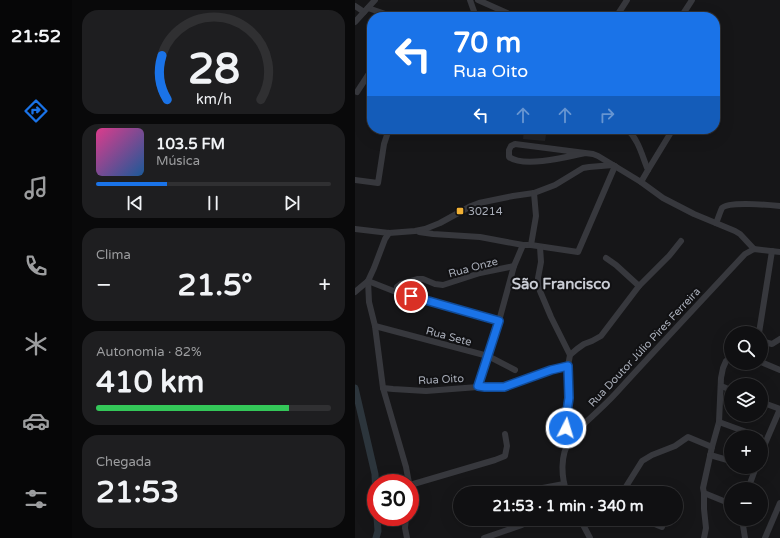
<!DOCTYPE html>
<html lang="pt">
<head>
<meta charset="utf-8">
<style>
	body { margin:0; font-family:"Varela Round",sans-serif; background:#1e1e20; color:#f1f3f6; height:100vh; display:flex; flex-direction:column; font-size:15px; white-space:nowrap }
	* { box-sizing:border-box; margin:0 }
	p { font-size:13px; color:#9c9d9f }
	.icon { flex:none; width:22px; height:22px; fill:none; stroke:currentColor; stroke-width:2; stroke-linecap:round; stroke-linejoin:round }
	.map { position:relative; flex:1; overflow:hidden }
	.panel { display:flex; flex-direction:column; gap:10px; padding:10px; background:#09090a; width:283px }
	.panel>* { flex:none }
	.banner { position:absolute; left:12px; top:12px; width:353px; height:122px; border-radius:16px; box-shadow:0 4px 16px #0002,0 0 0 1px #303032; background:#1a73e8; color:#fff; overflow:hidden }
	.tools { position:absolute; left:369px; top:326px; display:grid; gap:8px }
	.tools a { display:grid; place-items:center; width:44px; height:44px; border-radius:50%; background:#101012; box-shadow:0 4px 16px #0002,0 0 0 1px #303032; font-size:20px }
	.speed { position:absolute; left:12px; top:474px; display:flex; gap:8px; font-size:20px; font-weight:700; text-align:center }
	.speed>* { display:grid; place-content:center; width:52px; height:52px; border-radius:50%; background:#101012; box-shadow:0 4px 16px #0002,0 0 0 1px #303032; line-height:1 }
	.speed .limit { border:6px solid #d22; background:#fff; color:#111 }
	.pin { position:absolute; display:grid; place-items:center; width:34px; height:34px; color:#fff; margin:-17px; border:2px solid #fff; border-radius:50%; box-shadow:0 1px 4px #0007 }
	.me { position:absolute; width:44px; margin:-22px; rotate:5deg; stroke-linejoin:round; filter:drop-shadow(0 0 3px #0008) }
	.turn { display:flex; align-items:center; gap:14px; height:84px; padding:0 20px; font-size:18px }
	.turn .icon { width:52px; height:52px; stroke-width:2.5 }
	.turn b { display:block; font-size:28px; line-height:34px }
	.lanes { display:flex; align-items:center; height:38px; padding:0 20px; background:#0003; justify-content:center; gap:20px; direction:ltr }
	.lanes .off { opacity:.35 }
	.big { font-size:30px; font-weight:700; line-height:1.1 }
	.panel .tile { flex:1; display:flex; flex-direction:column; justify-content:center; gap:6px; min-width:0; padding:0 14px; border-radius:16px; background:#1e1e20 }
	.panel .dial { align-items:center; gap:0 }
	.dial svg { height:104px; overflow:visible; fill:none; stroke:#303032; stroke-width:7; stroke-linecap:round; text-anchor:middle }
	.dial text { fill:#f1f3f6; stroke:none }
	.song { display:flex; align-items:center; gap:12px }
	.cover { width:48px; height:48px; border-radius:6px; background:linear-gradient(135deg,hsl(330 70% 55%),hsl(210 70% 35%)) }
	.played { height:4px; border-radius:2px; background:linear-gradient(90deg,#1a73e8 30%,#303032 30%) }
	.keys { display:flex; justify-content:space-around; direction:ltr }
	.heat { display:flex; justify-content:space-between; align-items:center; font-size:22px; direction:ltr }
	.charge { height:6px; border-radius:3px; background:linear-gradient(90deg,#34c759 82%,#303032 0) }
	.trip { position:absolute; left:98px; top:486px; width:230px; height:40px; border-radius:20px; background:#101012; box-shadow:0 4px 16px #0002,0 0 0 1px #303032; font-weight:700; line-height:40px; text-align:center }
	main { display:flex; flex:1; min-height:0 }
	.dock { display:flex; flex-direction:column; width:72px; justify-content:space-around; align-items:center; background:#060607; color:#9c9d9f }
	.dock .icon { width:28px; height:28px }
	.dock .current { color:#1a73e8 }
	.dock b { font-size:18px; color:#f1f3f6 }
	.map>svg:first-child { display:block }
	.built { fill:#222225 }
	.lines { fill:none; stroke-linecap:round; stroke-linejoin:round }
	.canal { stroke:#2c353c; stroke-width:7 }
	.minor { stroke:#37383d; stroke-width:6 }
	.route-casing { stroke:#114b97; stroke-width:10 }
	.route { stroke:#1a73e8; stroke-width:7 }
	.poi-dot { fill:#f2b134; stroke:#111113; stroke-width:1.5 }
	.labels { text-anchor:middle; stroke-width:4; stroke-linejoin:round; paint-order:stroke }
	.poi-label { font-size:11px; fill:#a8adb8; stroke:#111113; text-anchor:start }
	.street-label { font-size:11px; fill:#a8adb8; stroke:#111113 }
	.district-label { font-size:15px; font-weight:bold; fill:#c9ccd4; stroke:#111113 }
</style>
</head>
<body>
<main>
<nav class="dock">
<b>21:52</b>
<svg class="icon current" aria-label="directions" viewBox="0 0 24 24"><path d="M12 3l9 9-9 9-9-9zM9 14v-3h6M13 9l2 2-2 2"/></svg>
<svg class="icon" aria-label="music" viewBox="0 0 24 24"><path d="M9 18V5l10-2v13"/><circle cx="6" cy="18" r="3"/><circle cx="16" cy="16" r="3"/></svg>
<svg class="icon" aria-label="phone" viewBox="0 0 24 24"><path d="M5 4h4l2 5-3 2q2 4 5 5l2-3 5 2v4C11 20 4 13 5 4z"/></svg>
<svg class="icon" aria-label="climate" viewBox="0 0 24 24"><path d="M12 3v18M4 7l16 10M4 17L20 7"/></svg>
<svg class="icon" aria-label="car" viewBox="0 0 24 24"><path d="M5 17H2v-5l4-1 3-4h7l3 4 3 1v5h-3M9 17h6M6 11h13"/><circle cx="7" cy="17" r="2"/><circle cx="17" cy="17" r="2"/></svg>
<svg class="icon" aria-label="filters" viewBox="0 0 24 24"><path d="M4 7h16M4 17h16"/><circle cx="9" cy="7" r="2"/><circle cx="15" cy="17" r="2"/></svg>
</nav>
<section class="panel">
<div class="tile dial"><svg viewBox="0 0 100 80">
<path d="M14 69A42 42 0 1 1 86 69"/>
<path d="M14 69A42 42 0 0 1 10 35" stroke="#1a73e8"/>
<text x="50" y="56" font-size="32" font-weight="700">28</text>
<text x="50" y="72" font-size="11">km/h</text>
</svg></div>
<div class="tile">
<div class="song"><i class="cover"></i><div><b>103.5 FM</b><p>Música</p></div></div>
<div class="played"></div>
<div class="keys"><svg class="icon" aria-label="previous" viewBox="0 0 24 24"><path d="M18 5L8 12l10 7zM5 5v14"/></svg><svg class="icon" aria-label="pause" viewBox="0 0 24 24"><path d="M8 5v14M16 5v14"/></svg><svg class="icon" aria-label="next" viewBox="0 0 24 24"><path d="M6 5l10 7-10 7zM19 5v14"/></svg></div>
</div>
<div class="tile"><p>Clima</p>
<div class="heat"><a>−</a><b class="big">21.5°</b><a>+</a></div>
</div>
<div class="tile"><p>Autonomia · 82%</p><b class="big">410 km</b><div class="charge"></div></div>
<div class="tile"><p>Chegada</p><b class="big">21:53</b></div>
</section>
<div class="map">
<svg width="425" height="538" viewBox="0 0 425 538">
	<rect width="100%" height="100%" fill="#161618"/>
	<!-- built -->
	<polygon class="built" points="169,129 192,129 190,141 168,139"/>
	<g class="lines">
		<!-- canal -->
		<g class="canal">
			<polyline points="0,388 20,474 21,498"/>
			<polyline points="21,538 23,531 22,517"/>
		</g>
		<!-- minor -->
		<g class="minor">
			<polyline points="115,0 121,17"/>
			<polyline points="123,0 161,17"/>
			<polyline points="0,6 9,12"/>
			<polyline points="13,8 39,17"/>
			<polyline points="261,17 272,0"/>
			<polyline points="326,17 337,0"/>
			<polyline points="0,22 20,0"/>
			<polyline points="2,92 17,69"/>
			<path d="M 272,129 C 284,140 287,156 293,170 L 286,182"/>
			<path d="M 230,153 C 212,157 169,168 154,157 L 154,150 L 156,146 L 160,144 L 238,154 L 243,156 L 258,165"/>
			<polyline points="293,170 318,129"/>
			<polyline points="0,180 23,183 29,144 34,129"/>
			<path d="M 361,223 C 363,219 365,212 367,208 C 373,201 415,205 425,206"/>
			<polyline points="0,229 34,233 60,231 70,229 85,223 116,206 124,203 158,196 179,193 200,185 228,168 234,167 258,165 286,182 308,198 339,214 380,231 385,234 399,249"/>
			<polyline points="64,232 78,234 125,237 168,245 176,245 223,252 260,166"/>
			<polyline points="34,233 30,239 19,268 13,281 14,302 20,326 28,388 51,467 54,483"/>
			<polyline points="176,245 181,216 179,193"/>
			<polyline points="185,247 186,262 183,278 183,285 185,291 196,317 215,355"/>
			<polyline points="251,258 261,265 284,286"/>
			<polyline points="0,292 13,281 41,292 144,321"/>
			<polyline points="41,292 42,287 46,284 63,279 68,279 80,284 88,285 125,273 159,266"/>
			<polyline points="20,326 133,356 160,370"/>
			<polyline points="404,333 417,251"/>
			<polyline points="406,341 417,344 425,339"/>
			<polyline points="376,357 371,361 368,368 366,378 364,422 357,447 348,488 349,493 376,504"/>
			<polyline points="406,362 425,370"/>
			<polyline points="366,386 376,390"/>
			<polyline points="123,387 144,321 159,266 168,245"/>
			<polyline points="28,388 38,389 71,391 123,387 149,387 195,369 213,366"/>
			<polyline points="406,402 425,409 406,453"/>
			<polyline points="364,422 405,437"/>
			<polyline points="215,440 211,425 214,397 213,366 215,355 222,349 229,344 237,341 246,336 284,286 314,256 326,241"/>
			<polyline points="355,455 376,461"/>
			<polyline points="55,485 140,460 150,456 152,446 150,434"/>
			<polyline points="393,489 401,467"/>
			<polyline points="161,493 209,484"/>
			<path d="M 212,493 C 206,477 205,455 215,440 C 219,434 226,428 231,422 C 242,412 252,403 262,392 C 304,346 347,300 390,254 L 399,249 L 425,252"/>
			<polyline points="267,493 287,461 297,455 320,446 333,437 357,447"/>
			<polyline points="349,493 349,509 351,528 349,538"/>
			<polyline points="51,517 50,528 52,538"/>
			<polyline points="225,519 235,538"/>
			<polyline points="287,519 307,527"/>
			<polyline points="387,519 390,538"/>
			<polyline points="129,538 167,525"/>
			<polyline points="410,538 425,503"/>
		</g>
	</g>
	<g class="lines">
		<!-- route casing -->
		<g class="route-casing">
			<polyline id="route" points="56,296 144,321 123,386 130,387 149,387 196,370 213,366 214,398 210,425 211,428"/>
		</g>
		<!-- route -->
		<use href="#route" class="route"/>
	</g>
	<!-- markers -->
	<rect class="poi-dot" x="101" y="207" width="8" height="8" rx="2"/>
	<g class="labels">
		<!-- poi labels -->
		<g class="poi-label">
			<text x="113" y="215">30214</text>
		</g>
		<!-- street labels -->
		<g class="street-label">
			<text transform="translate(118 267) rotate(-15)" y="4">Rua Onze</text>
			<text transform="translate(94 336) rotate(15)" y="4">Rua Sete</text>
			<text transform="translate(289 347) rotate(-47)" y="4">Rua Doutor Júlio Pires Ferreira</text>
			<text transform="translate(86 379) rotate(-3)" y="4">Rua Oito</text>
		</g>
		<!-- district labels -->
		<g class="district-label">
			<text x="206" y="289">São Francisco</text>
		</g>
	</g>
</svg>
<div class="tools">
<a><svg class="icon" aria-label="search" viewBox="0 0 24 24"><circle cx="10" cy="10" r="6"/><path d="M15 15l6 6"/></svg></a>
<a><svg class="icon" aria-label="layers" viewBox="0 0 24 24"><path d="M12 4l9 5-9 5-9-5zM3 14l9 5 9-5"/></svg></a>
<a>+</a>
<a>−</a>
</div>
<div class="speed"><div class="limit">30</div></div>
<div class="pin" style="left:56px;top:296px;background:#d93025"><svg class="icon" aria-label="arrive" viewBox="0 0 24 24"><path d="M6 21V4h12l-3 4 3 4H6"/></svg></div>
<svg class="me" style="left:211px;top:428px" viewBox="-20 -20 40 40"><circle r="17" fill="#1a73e8" stroke="#fff" stroke-width="3"/><path d="M0-11L8 9 0 5-8 9z" fill="#fff"/></svg>
<div class="trip">21:53 · 1 min · 340 m</div>
<div class="banner">
<div class="turn"><svg class="icon" aria-label="left" viewBox="0 0 24 24"><path d="M17 20v-9H6M10 6l-5 5 5 5"/></svg><div><b>70 m</b>Rua Oito</div></div>
<div class="lanes"><svg class="icon" aria-label="left" viewBox="0 0 24 24"><path d="M17 20v-9H6M10 6l-5 5 5 5"/></svg><svg class="icon off" aria-label="ahead" viewBox="0 0 24 24"><path d="M12 20V5M6 11l6-6 6 6"/></svg><svg class="icon off" aria-label="ahead" viewBox="0 0 24 24"><path d="M12 20V5M6 11l6-6 6 6"/></svg><svg class="icon off" aria-label="right" viewBox="0 0 24 24"><path d="M7 20v-9h11M14 6l5 5-5 5"/></svg></div>
</div>
</div>
</main>
</body>
</html>
